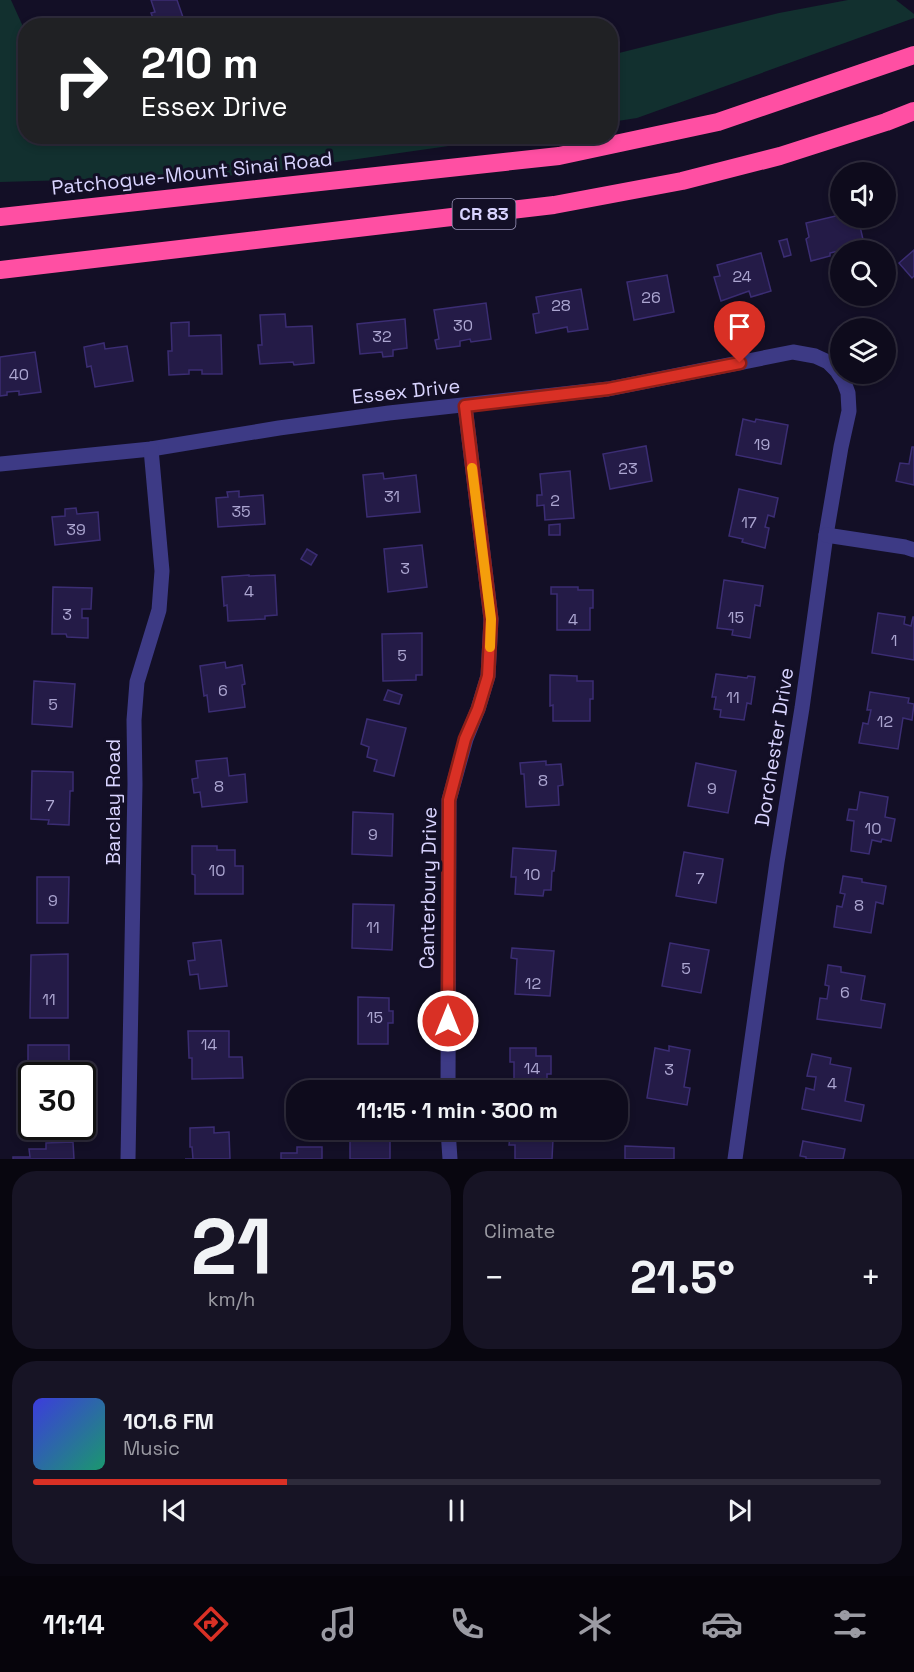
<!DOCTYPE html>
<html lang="en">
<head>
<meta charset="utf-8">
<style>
	body { margin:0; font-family:"Space Grotesk",sans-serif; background:#171425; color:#f1f3f6; height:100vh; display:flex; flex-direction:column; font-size:22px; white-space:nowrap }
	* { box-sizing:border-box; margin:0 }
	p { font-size:20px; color:#9b9ba3 }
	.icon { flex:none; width:33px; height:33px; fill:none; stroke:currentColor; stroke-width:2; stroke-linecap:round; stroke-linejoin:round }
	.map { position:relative; height:1159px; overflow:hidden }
	.panel { display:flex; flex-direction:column; gap:12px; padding:12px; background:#08060f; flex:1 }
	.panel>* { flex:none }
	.top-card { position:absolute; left:18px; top:18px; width:600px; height:126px; border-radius:24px; box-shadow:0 3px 9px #0003,0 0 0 2px #2e2b3b; background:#202124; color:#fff; overflow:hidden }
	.fabs { position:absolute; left:830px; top:162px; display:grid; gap:12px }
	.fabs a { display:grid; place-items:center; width:66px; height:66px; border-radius:50%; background:#0e0b1c; box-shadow:0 3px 9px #0003,0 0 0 2px #2e2b3b; font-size:30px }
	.speed { position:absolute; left:18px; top:1062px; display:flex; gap:12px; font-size:30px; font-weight:700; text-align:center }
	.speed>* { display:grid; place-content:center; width:78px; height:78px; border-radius:50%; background:#0e0b1c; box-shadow:0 3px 9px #0003,0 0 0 2px #2e2b3b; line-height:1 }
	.speed .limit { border:3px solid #111; border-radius:9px; background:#fff; color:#111 }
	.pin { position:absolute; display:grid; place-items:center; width:51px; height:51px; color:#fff; margin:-62px -26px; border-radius:50% 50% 50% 0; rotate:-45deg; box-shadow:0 0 6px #0007 }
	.pin .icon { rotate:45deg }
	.me { position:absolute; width:66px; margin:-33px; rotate:0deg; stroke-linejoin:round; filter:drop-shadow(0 0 4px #0008) }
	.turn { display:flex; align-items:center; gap:21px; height:126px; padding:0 24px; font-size:27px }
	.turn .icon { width:78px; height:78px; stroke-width:2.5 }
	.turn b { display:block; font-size:42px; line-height:51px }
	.big { font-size:45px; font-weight:800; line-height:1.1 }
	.panel .tile { flex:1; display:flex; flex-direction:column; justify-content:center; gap:9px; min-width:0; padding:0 21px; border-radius:24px; background:#171425 }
	.panel .dial { align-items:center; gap:0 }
	.dial b { font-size:78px; line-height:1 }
	.song { display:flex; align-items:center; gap:18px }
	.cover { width:72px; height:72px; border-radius:9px; background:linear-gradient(135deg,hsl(240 70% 55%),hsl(160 70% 35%)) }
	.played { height:6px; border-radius:3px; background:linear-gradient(90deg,#d93025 30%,#2e2b3b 30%) }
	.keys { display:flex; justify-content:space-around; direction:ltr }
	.heat { display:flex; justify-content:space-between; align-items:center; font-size:33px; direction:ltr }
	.panel .tiles { flex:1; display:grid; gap:12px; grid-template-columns:1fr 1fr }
	.tile:last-child { grid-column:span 2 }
	.trip { position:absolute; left:286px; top:1080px; width:342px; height:60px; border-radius:24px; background:#0e0b1c; box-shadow:0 3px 9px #0003,0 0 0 2px #2e2b3b; font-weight:800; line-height:60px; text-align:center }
	.tab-bar { display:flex; height:96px; justify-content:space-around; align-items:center; background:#06040b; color:#9b9ba3 }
	.tab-bar .icon { width:42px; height:42px }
	.tab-bar .on { color:#d93025 }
	.tab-bar b { font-size:27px; color:#f1f3f6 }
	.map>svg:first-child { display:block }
	.green { fill:#12302f }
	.building { fill:#241b47; stroke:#3b2d73; stroke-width:1.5 }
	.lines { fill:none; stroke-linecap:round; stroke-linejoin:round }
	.street { stroke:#3d3a85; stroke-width:15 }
	.highway { stroke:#ff4fa3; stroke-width:18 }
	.route-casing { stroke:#8d1f18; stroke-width:15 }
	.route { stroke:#d93025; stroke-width:10 }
	.slow { stroke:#f59e0b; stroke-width:10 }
	.labels { text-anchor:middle; stroke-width:6; stroke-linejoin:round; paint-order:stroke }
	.number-label { font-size:16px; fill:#aca6d1 }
	.shield { fill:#130f26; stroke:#9e99be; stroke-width:1.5 }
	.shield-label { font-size:18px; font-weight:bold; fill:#d9d4ff }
	.street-label { font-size:20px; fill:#d9d4ff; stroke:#130f26 }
</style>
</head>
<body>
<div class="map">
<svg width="914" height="1159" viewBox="0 0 914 1159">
	<rect width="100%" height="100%" fill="#130f26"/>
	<!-- green -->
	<g class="green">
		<polygon points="0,0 11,0 25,31 26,136 511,137 246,175 0,182"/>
		<polygon points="848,0 896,0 914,14 914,18 637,118 611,122 611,55 779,13"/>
	</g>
	<!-- building -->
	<g class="building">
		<polygon points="151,0 177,0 186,26 156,26 151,13 155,12"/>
		<polygon points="840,215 840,218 858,218 865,248 855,250 842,250 830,253 830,256 811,261 806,239 809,237 806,223"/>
		<polygon points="787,239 791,255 784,257 779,241"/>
		<polygon points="914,250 914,276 912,278 899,263"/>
		<polygon points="761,253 771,291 751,297 749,291 721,301 714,277 720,276 717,265"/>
		<polygon points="667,275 674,312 634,320 627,282"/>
		<polygon points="581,289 588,329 568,332 567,327 536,333 533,314 539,313 536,297"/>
		<polygon points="486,303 491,339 471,342 470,339 460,341 460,346 437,349 435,340 439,339 434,310"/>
		<polygon points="285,314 286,327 312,326 314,363 294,365 293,362 260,364 258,345 262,345 260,315"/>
		<polygon points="405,319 407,348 393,350 393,356 383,357 382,352 360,354 357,324"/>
		<polygon points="189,322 189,336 221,335 222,374 202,374 202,370 189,370 189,374 169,375 168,351 172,351 171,323"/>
		<polygon points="104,343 105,349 127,346 133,381 95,387 91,366 87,367 84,347"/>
		<polygon points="35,352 41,392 19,395 19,391 7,392 7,395 0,396 0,357"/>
		<polygon points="743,419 755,422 756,419 788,425 781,464 736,455"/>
		<polygon points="646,446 652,481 610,489 603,454"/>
		<polygon points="912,447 914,447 914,485 896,481 900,463 909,464"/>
		<polygon points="570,471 574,518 545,520 544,505 537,506 537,495 542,495 540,474"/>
		<polygon points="383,473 384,479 416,475 420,512 367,517 363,475"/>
		<polygon points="739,489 778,498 774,517 768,515 765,527 769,528 765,548 742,542 743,539 729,536"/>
		<polygon points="239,491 239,497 263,495 265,524 218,527 216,498 228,497 227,492"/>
		<polygon points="76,508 77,514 98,512 100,540 55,545 52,517 65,516 65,509"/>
		<polygon points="560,524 560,535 549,535 549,525"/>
		<polygon points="422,545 427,587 388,592 384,549"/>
		<polygon points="307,549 317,555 311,565 301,559"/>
		<polygon points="249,575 249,576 275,575 277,615 265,616 265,619 228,621 227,605 224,606 222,577"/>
		<polygon points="724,580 763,586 760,606 755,605 750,638 732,635 733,630 717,628"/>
		<polygon points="53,587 92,588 91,609 82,609 82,618 88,618 88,638 67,637 66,634 52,634"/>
		<polygon points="551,587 578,587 578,590 593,590 593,608 590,608 590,630 557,630 557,594 551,594"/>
		<polygon points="878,613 905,617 904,624 911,626 913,617 914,617 914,660 872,653"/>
		<polygon points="422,633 422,675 416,675 416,680 383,681 382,634"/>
		<polygon points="225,662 226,668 242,665 245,684 242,685 245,707 209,712 207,695 204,696 200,666"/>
		<polygon points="716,674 747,678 748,676 755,677 751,704 747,703 744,720 720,717 721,710 714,709 716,697 712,697"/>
		<polygon points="550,675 577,676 577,681 593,681 593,699 590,699 590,721 553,721 553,705 550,706"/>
		<polygon points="34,681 75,684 72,727 32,724"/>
		<polygon points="388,690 402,695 399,704 384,700"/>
		<polygon points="870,692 909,698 908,703 914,704 912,720 903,718 898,749 859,743 863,723 868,724 871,710 867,710"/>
		<polygon points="367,719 406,728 394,776 374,771 377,760 367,757 369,747 361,744"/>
		<polygon points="227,758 229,776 245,774 247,802 202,807 200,792 194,793 192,779 198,778 196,761"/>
		<polygon points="546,761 546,765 561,764 563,785 558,786 559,805 526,807 524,774 521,774 520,763"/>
		<polygon points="696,763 736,771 728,813 688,806"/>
		<polygon points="32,771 73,772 73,791 70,791 69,825 48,824 49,820 31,819"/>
		<polygon points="860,792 888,797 885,817 895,819 891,841 882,839 881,842 872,840 869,854 851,851 854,821 847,820 849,809 857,810"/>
		<polygon points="353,812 393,814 392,856 352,854"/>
		<polygon points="192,846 217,846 217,850 235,850 235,866 243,866 243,894 195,894 195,875 192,874"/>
		<polygon points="513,848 556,851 554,871 552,871 551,890 544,890 543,896 515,894 516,877 511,877"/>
		<polygon points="684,852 723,859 716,903 676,896"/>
		<polygon points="843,876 862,879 862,882 886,886 883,904 876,902 871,933 834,927 837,906 842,907 845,894 840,893"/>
		<polygon points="37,877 69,877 68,923 37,923"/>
		<polygon points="353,904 394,905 392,950 352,948"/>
		<polygon points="221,940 227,986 200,989 198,974 190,975 188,961 195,960 193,943"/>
		<polygon points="670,943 709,950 701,993 662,986"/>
		<polygon points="512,948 554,951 550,996 515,994 517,959 511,958"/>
		<polygon points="68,954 68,1018 30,1018 31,955"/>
		<polygon points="828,965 841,967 841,972 865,976 861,1000 885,1004 881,1028 817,1019 820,998 827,999 829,986 825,985"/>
		<polygon points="358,997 389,998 389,1011 393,1011 393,1023 388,1023 388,1044 358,1044"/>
		<polygon points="188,1031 229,1031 229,1057 242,1057 243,1078 192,1079 192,1058 189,1058"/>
		<polygon points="28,1045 69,1045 69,1076 32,1076 32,1087 28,1087"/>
		<polygon points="669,1046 690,1050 684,1087 690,1088 687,1105 647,1098 655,1048 669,1051"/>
		<polygon points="510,1048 536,1048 536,1056 551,1056 551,1074 547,1074 547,1090 514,1090 514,1062 510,1062"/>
		<polygon points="812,1054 831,1058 830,1064 851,1068 845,1101 864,1105 861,1121 802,1109 806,1088 814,1090 816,1077 807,1076"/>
		<polygon points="214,1127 214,1133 229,1132 230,1159 185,1159 193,1159 192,1147 190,1147 190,1128"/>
		<polygon points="343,1130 390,1130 390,1159 350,1159 350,1137 343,1136"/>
		<polygon points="510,1136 553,1139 552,1159 515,1159 515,1145 509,1145"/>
		<polygon points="803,1141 845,1149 843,1159 806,1159 806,1157 800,1156"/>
		<polygon points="73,1142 74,1159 13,1159 13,1157 30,1157 29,1149 46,1149 46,1143"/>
		<polygon points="625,1146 674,1148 674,1159 625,1159"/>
		<polygon points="297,1147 322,1147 322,1159 281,1159 281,1153 297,1153"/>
	</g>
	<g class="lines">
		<!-- street -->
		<g class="street">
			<polyline points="0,464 151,449 279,428 389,413 608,389 793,352 815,356 828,362 837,371 844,382 848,393 849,411 841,447 826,535 802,708 777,862 735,1159"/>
			<polyline points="826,535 905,547 914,550"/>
			<polyline points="448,1090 449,800 466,739 478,709 488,676 491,619 465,406"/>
			<polyline points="448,1130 450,1159"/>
			<polyline points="128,1159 135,784 134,720 137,682 159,610 162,571 151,449"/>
		</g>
		<!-- highway -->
		<g class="highway">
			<polyline points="0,217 559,156 718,122 914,55"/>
			<polyline points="0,270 554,205 682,181 780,156 886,122 914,111"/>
		</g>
	</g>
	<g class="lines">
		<!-- route casing -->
		<g class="route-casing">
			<polyline id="route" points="448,1021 449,800 465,739 478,709 488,676 491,619 465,406 608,389 740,363"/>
		</g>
		<!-- route -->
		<use href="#route" class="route"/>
		<!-- slow -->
		<polyline class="slow" points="472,468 491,619 490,647"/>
	</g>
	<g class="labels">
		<!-- number labels -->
		<g class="number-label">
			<text x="742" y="282">24</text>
			<text x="651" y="303">26</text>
			<text x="561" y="311">28</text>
			<text x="463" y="331">30</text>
			<text x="382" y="342">32</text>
			<text x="19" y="380">40</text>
			<text x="762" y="450">19</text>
			<text x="628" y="474">23</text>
			<text x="392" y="502">31</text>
			<text x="555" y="506">2</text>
			<text x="241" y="517">35</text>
			<text x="749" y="528">17</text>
			<text x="76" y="535">39</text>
			<text x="405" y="574">3</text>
			<text x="249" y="597">4</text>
			<text x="67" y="620">3</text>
			<text x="736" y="623">15</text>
			<text x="573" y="625">4</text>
			<text x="894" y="646">1</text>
			<text x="402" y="661">5</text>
			<text x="223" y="696">6</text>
			<text x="733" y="703">11</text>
			<text x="53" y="710">5</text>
			<text x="885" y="727">12</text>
			<text x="543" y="786">8</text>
			<text x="219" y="792">8</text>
			<text x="712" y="794">9</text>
			<text x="50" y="811">7</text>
			<text x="873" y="834">10</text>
			<text x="373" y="840">9</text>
			<text x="217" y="876">10</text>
			<text x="532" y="880">10</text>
			<text x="700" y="884">7</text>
			<text x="53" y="906">9</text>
			<text x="859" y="911">8</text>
			<text x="373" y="933">11</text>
			<text x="686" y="974">5</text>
			<text x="533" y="989">12</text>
			<text x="845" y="998">6</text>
			<text x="49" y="1005">11</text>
			<text x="375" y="1023">15</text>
			<text x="209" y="1050">14</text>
			<text x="532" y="1074">14</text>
			<text x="669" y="1075">3</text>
			<text x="832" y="1089">4</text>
		</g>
		<!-- shield labels -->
		<rect class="shield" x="452.5" y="199" width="63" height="30" rx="4.5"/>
		<g class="shield-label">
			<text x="484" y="220">CR 83</text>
		</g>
		<!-- street labels -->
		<g class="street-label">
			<text transform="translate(192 173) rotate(-6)" y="7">Patchogue-Mount Sinai Road</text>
			<text transform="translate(406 391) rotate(-6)" y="7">Essex Drive</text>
			<text transform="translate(774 747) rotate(-81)" y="7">Dorchester Drive</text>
			<text transform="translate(113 802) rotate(-90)" y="7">Barclay Road</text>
			<text transform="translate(428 888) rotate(-89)" y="7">Canterbury Drive</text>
		</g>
	</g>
</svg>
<div class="fabs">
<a><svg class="icon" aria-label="sound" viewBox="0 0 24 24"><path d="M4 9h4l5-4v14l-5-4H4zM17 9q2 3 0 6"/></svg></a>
<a><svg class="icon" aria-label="search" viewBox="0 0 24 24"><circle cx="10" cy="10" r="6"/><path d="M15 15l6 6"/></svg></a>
<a><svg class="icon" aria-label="layers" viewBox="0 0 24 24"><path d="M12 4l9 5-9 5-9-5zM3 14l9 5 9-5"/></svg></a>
</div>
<div class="speed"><div class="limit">30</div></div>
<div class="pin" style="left:740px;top:363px;background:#d93025"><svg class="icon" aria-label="arrive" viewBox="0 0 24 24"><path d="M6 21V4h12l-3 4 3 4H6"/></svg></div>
<svg class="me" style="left:448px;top:1021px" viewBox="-20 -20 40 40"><circle r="17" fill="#d93025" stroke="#fff" stroke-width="3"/><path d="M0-11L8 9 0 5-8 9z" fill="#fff"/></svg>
<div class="trip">11:15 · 1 min · 300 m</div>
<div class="top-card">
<div class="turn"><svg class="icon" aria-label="right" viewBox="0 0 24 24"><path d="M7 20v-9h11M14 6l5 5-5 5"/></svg><div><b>210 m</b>Essex Drive</div></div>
</div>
</div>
<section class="panel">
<div class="tiles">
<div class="tile dial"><b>21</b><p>km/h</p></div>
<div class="tile"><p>Climate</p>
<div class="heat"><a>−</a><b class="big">21.5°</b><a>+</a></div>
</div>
<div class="tile">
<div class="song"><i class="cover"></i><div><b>101.6 FM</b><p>Music</p></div></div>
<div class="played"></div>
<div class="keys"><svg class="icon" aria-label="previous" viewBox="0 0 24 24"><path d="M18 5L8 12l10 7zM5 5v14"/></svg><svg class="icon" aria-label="pause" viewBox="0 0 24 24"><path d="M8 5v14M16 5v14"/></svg><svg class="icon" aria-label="next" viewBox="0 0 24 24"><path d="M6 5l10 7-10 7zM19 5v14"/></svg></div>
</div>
</div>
</section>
<nav class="tab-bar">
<b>11:14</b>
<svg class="icon on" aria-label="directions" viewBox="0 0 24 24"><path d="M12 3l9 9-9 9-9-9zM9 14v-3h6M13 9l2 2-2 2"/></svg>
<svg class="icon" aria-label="music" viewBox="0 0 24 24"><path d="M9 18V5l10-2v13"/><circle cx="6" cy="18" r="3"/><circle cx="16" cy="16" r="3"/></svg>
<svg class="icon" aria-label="phone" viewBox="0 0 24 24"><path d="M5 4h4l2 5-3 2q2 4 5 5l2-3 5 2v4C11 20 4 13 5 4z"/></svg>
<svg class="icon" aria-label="climate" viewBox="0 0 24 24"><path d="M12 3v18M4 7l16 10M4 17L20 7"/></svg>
<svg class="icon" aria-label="car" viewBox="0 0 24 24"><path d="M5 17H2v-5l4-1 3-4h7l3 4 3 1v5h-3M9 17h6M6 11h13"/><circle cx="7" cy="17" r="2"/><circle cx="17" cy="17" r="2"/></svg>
<svg class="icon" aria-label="filters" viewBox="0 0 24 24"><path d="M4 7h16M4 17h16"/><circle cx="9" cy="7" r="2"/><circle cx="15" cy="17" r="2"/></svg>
</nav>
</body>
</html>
